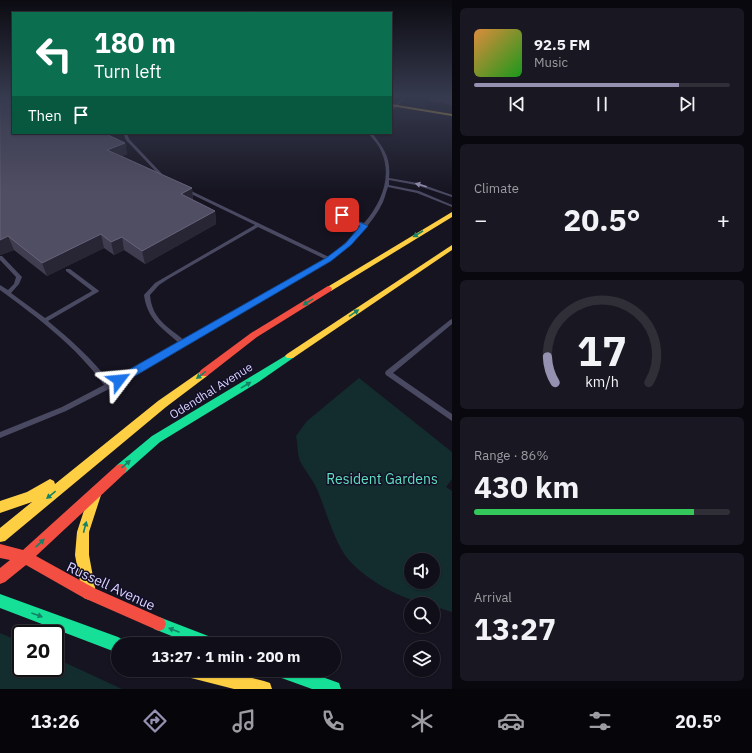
<!DOCTYPE html>
<html lang="en">
<head>
<meta charset="utf-8">
<style>
	body { margin:0; font-family:"IBM Plex Sans",sans-serif; background:#191822; color:#f1f3f6; height:100vh; display:flex; flex-direction:column; font-size:15px; white-space:nowrap }
	* { box-sizing:border-box; margin:0 }
	p { font-size:13px; color:#9c9ca2 }
	.icon { flex:none; width:22px; height:22px; fill:none; stroke:currentColor; stroke-width:2; stroke-linecap:round; stroke-linejoin:round }
	.map { position:relative; flex:1; overflow:hidden }
	.sheet { display:flex; flex-direction:column; gap:8px; padding:8px; background:#09080e; width:300px }
	.sheet>* { flex:none }
	.guide { position:absolute; left:12px; top:12px; width:380px; height:122px; border-radius:0px; box-shadow:0 1px 3px #0004,0 0 0 1px #302f38; background:#0b6e4f; color:#fff; overflow:hidden }
	.buttons { position:absolute; left:404px; top:553px; display:grid; gap:8px }
	.buttons a { display:grid; place-items:center; width:36px; height:36px; border-radius:50%; background:#100f19; box-shadow:0 1px 3px #0004,0 0 0 1px #302f38; font-size:20px }
	.speed { position:absolute; left:12px; top:625px; display:flex; gap:8px; font-size:20px; font-weight:700; text-align:center }
	.speed>* { display:grid; place-content:center; width:52px; height:52px; border-radius:50%; background:#100f19; box-shadow:0 1px 3px #0004,0 0 0 1px #302f38; line-height:1 }
	.speed .limit { border:2px solid #111; border-radius:6px; background:#fff; color:#111 }
	.pin { position:absolute; display:grid; place-items:center; width:34px; height:34px; color:#fff; margin:-17px; border-radius:8px; box-shadow:0 2px 6px #0006 }
	.me { position:absolute; width:44px; margin:-22px; rotate:61deg; stroke-linejoin:round; filter:drop-shadow(0 0 3px #0008) }
	.turn { display:flex; align-items:center; gap:14px; height:84px; padding:0 16px; font-size:18px }
	.turn .icon { width:52px; height:52px; stroke-width:2.5 }
	.turn b { display:block; font-size:28px; line-height:34px }
	.then { display:flex; align-items:center; height:38px; padding:0 16px; background:#0003; gap:8px; font-size:15px }
	.big { font-size:30px; font-weight:700; line-height:1.1 }
	.sheet .tile { flex:1; display:flex; flex-direction:column; justify-content:center; gap:6px; min-width:0; padding:0 14px; border-radius:6px; background:#191822 }
	.sheet .dial { align-items:center; gap:0 }
	.dial svg { height:104px; overflow:visible; fill:none; stroke:#302f38; stroke-width:7; stroke-linecap:round; text-anchor:middle }
	.dial text { fill:#f1f3f6; stroke:none }
	.song { display:flex; align-items:center; gap:12px }
	.cover { width:48px; height:48px; border-radius:6px; background:linear-gradient(135deg,hsl(30 70% 55%),hsl(120 70% 35%)) }
	.played { height:4px; border-radius:2px; background:linear-gradient(90deg,#9591b1 80%,#302f38 80%) }
	.keys { display:flex; justify-content:space-around; direction:ltr }
	.heat { display:flex; justify-content:space-between; align-items:center; font-size:22px; direction:ltr }
	.charge { height:6px; border-radius:3px; background:linear-gradient(90deg,#34c759 86%,#302f38 0) }
	.trip { position:absolute; left:111px; top:637px; width:230px; height:40px; border-radius:20px; background:#100f19; box-shadow:0 1px 3px #0004,0 0 0 1px #302f38; font-weight:700; line-height:40px; text-align:center }
	.tab-bar { display:flex; height:64px; justify-content:space-around; align-items:center; background:#06060a; color:#9c9ca2 }
	.tab-bar .icon { width:28px; height:28px }
	.tab-bar .selected { color:#9591b1 }
	.tab-bar b { font-size:18px; color:#f1f3f6 }
	main { display:flex; flex:1; min-height:0 }
	.map>svg:first-child { display:block }
	.green { fill:#132c2d; fill-rule:evenodd }
	.lines { fill:none; stroke-linecap:round; stroke-linejoin:round }
	.lane { fill:#4a4962; fill-rule:evenodd }
	.fast { fill:#16e098; fill-rule:evenodd }
	.slow { fill:#ffcf43; fill-rule:evenodd }
	.jam { fill:#f24e42; fill-rule:evenodd }
	.wall { fill:#403d50 }
	.shaded-wall { fill:#282635 }
	.building { fill:#504e63; stroke:#66637b }
	.oneway { fill:#928eb0 }
	.oneway2 { fill:#158265 }
	.route { fill:#1a73e8; stroke:#114b97 }
	.labels { text-anchor:middle; stroke-width:3; stroke-linejoin:round; paint-order:stroke }
	.street-label { font-size:12px; fill:#d9d4ff; stroke:#130f26 }
	.near-park-label { font-size:14px; fill:#5fe0c0; stroke:#130f26 }
	.near-street-label { font-size:14px; fill:#d9d4ff; stroke:#130f26 }
</style>
</head>
<body>
<main>
<div class="map">
<svg width="452" height="689" viewBox="0 0 452 689">
	<rect width="100%" height="100%" fill="#161421"/>
	<!-- green -->
	<g class="green">
		<path d="M 359,378 L 452,452 L 452,479 L 446,487 L 452,491 L 452,612 L 433,606 L 433,604 C 406,604 356,575 343,552 C 331,532 326,510 317,489 C 313,480 306,472 301,463 C 297,456 298,444 296,436 L 307,421 ZM 411,560 L 433,560 L 433,582 L 411,582 Z"/>
		<polygon points="0,633 21,642 21,668 55,668 55,658 122,689 0,689"/>
	</g>
	<g class="lines">
		<!-- lane -->
		<g class="lane">
			<polygon points="405,96 407,96 391,112 391,109"/>
			<polygon points="423,96 425,96 423,99 421,99"/>
			<polygon points="123,133 127,133 129,139 165,177 165,179 163,179 126,140"/>
			<path d="M 368,133 L 372,133 C 384,149 391,157 389,178 L 418,183 L 452,195 L 452,197 L 416,185 L 389,180 L 389,185 L 419,191 L 452,205 L 452,207 L 417,193 L 388,187 C 386,192 385,197 383,202 C 372,226 350,244 331,260 L 111,388 L 66,411 L 0,438 L 0,432 L 62,407 L 104,385 C 76,346 38,318 0,290 L 0,285 L 8,290 L 14,284 L 16,277 L 0,260 L 0,256 L 2,256 L 22,277 L 19,284 L 11,293 L 45,318 L 92,291 L 66,271 L 66,269 L 70,269 L 98,290 L 99,291 L 98,292 L 48,321 C 71,340 92,359 110,382 L 179,343 C 162,328 147,319 144,295 L 155,283 L 255,225 L 185,191 L 185,189 L 187,189 L 329,257 L 342,246 L 362,226 L 343,220 L 340,215 L 342,209 L 345,210 L 344,215 L 347,218 L 364,223 C 381,204 393,176 381,151 C 379,145 373,139 368,133 ZM 258,227 L 325,259 L 184,340 C 167,326 152,319 150,295 L 159,285 L 168,279 Z"/>
			<polygon points="452,319 452,324 393,373 452,414 452,421 386,375 385,373 386,371 450,320"/>
		</g>
		<!-- fast -->
		<g class="fast">
			<polygon points="290,353 293,354 295,356 293,358 257,383 160,442 125,473 121,474 117,473 115,469 117,465 152,436"/>
			<polygon points="0,594 118,637 123,640 125,644 118,644 118,653 0,608"/>
			<polygon points="159,617 216,639 219,644 192,644 154,629 152,624 154,619"/>
			<polygon points="274,670 303,670 339,683 341,689 312,689 276,676"/>
		</g>
		<!-- slow -->
		<g class="slow">
			<polygon points="391,104 452,114 452,116 391,106"/>
			<polygon points="452,212 452,217 331,291 325,291 324,289"/>
			<polygon points="452,245 452,250 293,358 287,358 285,356 287,354"/>
			<polygon points="204,369 207,370 209,373 207,376 166,407 5,541 0,542 0,528 32,502 0,513 0,501 27,492 50,479 54,481 55,484 158,401"/>
			<polygon points="96,486 100,488 102,492 89,532 89,555 96,593 94,598 89,600 84,598 82,593 75,555 77,532 90,492 92,488"/>
			<polygon points="183,670 221,670 264,681 270,683 272,689 234,689 191,678 185,676"/>
		</g>
		<!-- jam -->
		<g class="jam">
			<polygon points="328,286 331,287 332,289 331,291 257,337 207,376 201,376 199,373 201,370 251,333"/>
			<polygon points="121,464 125,465 127,469 125,473 36,556 94,588 164,619 166,624 164,629 159,631 84,598 26,565 5,582 0,584 0,568 10,560 0,558 0,544 23,550 117,465"/>
		</g>
	</g>
	<!-- wall -->
	<g class="wall">
		<polygon points="13,96 125,143 127,154 122,156 192,188 193,200 215,211 216,224 145,264 124,250 114,255 104,248 47,276 14,250 0,255"/>
		<polygon points="430,96 452,96 452,105 429,101"/>
	</g>
	<!-- shaded-wall -->
	<g class="shaded-wall">
		<polygon points="125,143 127,154 110,161 107,150"/>
		<polygon points="192,188 193,201 181,194"/>
		<polygon points="215,211 216,224 145,264 142,251"/>
		<polygon points="101,234 104,248 47,276 42,263"/>
		<polygon points="8,236 14,250 0,255 0,240"/>
		<polygon points="122,237 124,250 114,255 111,242"/>
	</g>
	<!-- building -->
	<polygon class="building" points="0,96 13,96 13,133 104,133 125,143 107,150 192,188 181,194 215,211 142,251 122,237 111,242 101,234 42,263 8,236 0,240"/>
	<!-- one-way arrows -->
	<defs><path id="oneway-solid" d="M-6-.8H1V-3.2L6.5 0L1 3.2V.8H-6Z"/></defs>
	<use class="oneway" href="#oneway-solid" transform="translate(421 185) rotate(-164)"/>
	<g class="oneway2">
		<use href="#oneway-solid" transform="translate(418 234) rotate(149)"/>
		<use href="#oneway-solid" transform="translate(308 302) rotate(148)"/>
		<use href="#oneway-solid" transform="translate(354 313) rotate(-34)"/>
		<use href="#oneway-solid" transform="translate(201 375) rotate(143)"/>
		<use href="#oneway-solid" transform="translate(246 385) rotate(-31)"/>
		<use href="#oneway-solid" transform="translate(126 464) rotate(-40)"/>
		<use href="#oneway-solid" transform="translate(51 495) rotate(141)"/>
		<use href="#oneway-solid" transform="translate(85 527) rotate(-75)"/>
		<use href="#oneway-solid" transform="translate(40 543) rotate(-43)"/>
		<use href="#oneway-solid" transform="translate(37 615) rotate(20)"/>
		<use href="#oneway-solid" transform="translate(174 630) rotate(-159)"/>
	</g>
	<!-- sky -->
	<linearGradient id="sky" x2="0" y2="1"><stop stop-color="#0c0b12"/><stop offset="0.5" stop-color="#363a4e"/><stop offset="1" stop-color="#363a4e" stop-opacity="0"/></linearGradient>
	<rect width="452" height="192" fill="url(#sky)"/>
	<!-- route -->
	<polygon class="route" points="342,213 348,217 368,226 351,245 331,261 123,383 116,383 114,380 116,377 326,258 346,243 360,226 343,220 339,215"/>
	<g class="labels">
		<!-- street labels -->
		<g class="street-label">
			<text transform="translate(211 391) rotate(-32)" y="4">Odendhal Avenue</text>
		</g>
		<!-- near-park labels -->
		<g class="near-park-label">
			<text x="382" y="484">Resident Gardens</text>
		</g>
		<!-- near-street labels -->
		<g class="near-street-label">
			<text transform="translate(111 586) rotate(25)" y="5">Russell Avenue</text>
		</g>
	</g>
</svg>
<div class="buttons">
<a><svg class="icon" aria-label="sound" viewBox="0 0 24 24"><path d="M4 9h4l5-4v14l-5-4H4zM17 9q2 3 0 6"/></svg></a>
<a><svg class="icon" aria-label="search" viewBox="0 0 24 24"><circle cx="10" cy="10" r="6"/><path d="M15 15l6 6"/></svg></a>
<a><svg class="icon" aria-label="layers" viewBox="0 0 24 24"><path d="M12 4l9 5-9 5-9-5zM3 14l9 5 9-5"/></svg></a>
</div>
<div class="speed"><div class="limit">20</div></div>
<div class="pin" style="left:342px;top:215px;background:#d93025"><svg class="icon" aria-label="arrive" viewBox="0 0 24 24"><path d="M6 21V4h12l-3 4 3 4H6"/></svg></div>
<svg class="me" style="left:119px;top:380px" viewBox="-20 -20 40 40"><path d="M0-17L14 15 0 8-14 15z" fill="#1a73e8" stroke="#fff" stroke-width="4"/></svg>
<div class="trip">13:27 · 1 min · 200 m</div>
<div class="guide">
<div class="turn"><svg class="icon" aria-label="left" viewBox="0 0 24 24"><path d="M17 20v-9H6M10 6l-5 5 5 5"/></svg><div><b>180 m</b>Turn left</div></div>
<div class="then">Then<svg class="icon" aria-label="arrive" viewBox="0 0 24 24"><path d="M6 21V4h12l-3 4 3 4H6"/></svg></div>
</div>
</div>
<section class="sheet">
<div class="tile">
<div class="song"><i class="cover"></i><div><b>92.5 FM</b><p>Music</p></div></div>
<div class="played"></div>
<div class="keys"><svg class="icon" aria-label="previous" viewBox="0 0 24 24"><path d="M18 5L8 12l10 7zM5 5v14"/></svg><svg class="icon" aria-label="pause" viewBox="0 0 24 24"><path d="M8 5v14M16 5v14"/></svg><svg class="icon" aria-label="next" viewBox="0 0 24 24"><path d="M6 5l10 7-10 7zM19 5v14"/></svg></div>
</div>
<div class="tile"><p>Climate</p>
<div class="heat"><a>−</a><b class="big">20.5°</b><a>+</a></div>
</div>
<div class="tile dial"><svg viewBox="0 0 100 80">
<path d="M14 69A42 42 0 1 1 86 69"/>
<path d="M14 69A42 42 0 0 1 8 49" stroke="#9591b1"/>
<text x="50" y="56" font-size="32" font-weight="700">17</text>
<text x="50" y="72" font-size="11">km/h</text>
</svg></div>
<div class="tile"><p>Range · 86%</p><b class="big">430 km</b><div class="charge"></div></div>
<div class="tile"><p>Arrival</p><b class="big">13:27</b></div>
</section>
</main>
<nav class="tab-bar">
<b>13:26</b>
<svg class="icon selected" aria-label="directions" viewBox="0 0 24 24"><path d="M12 3l9 9-9 9-9-9zM9 14v-3h6M13 9l2 2-2 2"/></svg>
<svg class="icon" aria-label="music" viewBox="0 0 24 24"><path d="M9 18V5l10-2v13"/><circle cx="6" cy="18" r="3"/><circle cx="16" cy="16" r="3"/></svg>
<svg class="icon" aria-label="phone" viewBox="0 0 24 24"><path d="M5 4h4l2 5-3 2q2 4 5 5l2-3 5 2v4C11 20 4 13 5 4z"/></svg>
<svg class="icon" aria-label="climate" viewBox="0 0 24 24"><path d="M12 3v18M4 7l16 10M4 17L20 7"/></svg>
<svg class="icon" aria-label="car" viewBox="0 0 24 24"><path d="M5 17H2v-5l4-1 3-4h7l3 4 3 1v5h-3M9 17h6M6 11h13"/><circle cx="7" cy="17" r="2"/><circle cx="17" cy="17" r="2"/></svg>
<svg class="icon" aria-label="filters" viewBox="0 0 24 24"><path d="M4 7h16M4 17h16"/><circle cx="9" cy="7" r="2"/><circle cx="15" cy="17" r="2"/></svg>
<b>20.5°</b>
</nav>
</body>
</html>
